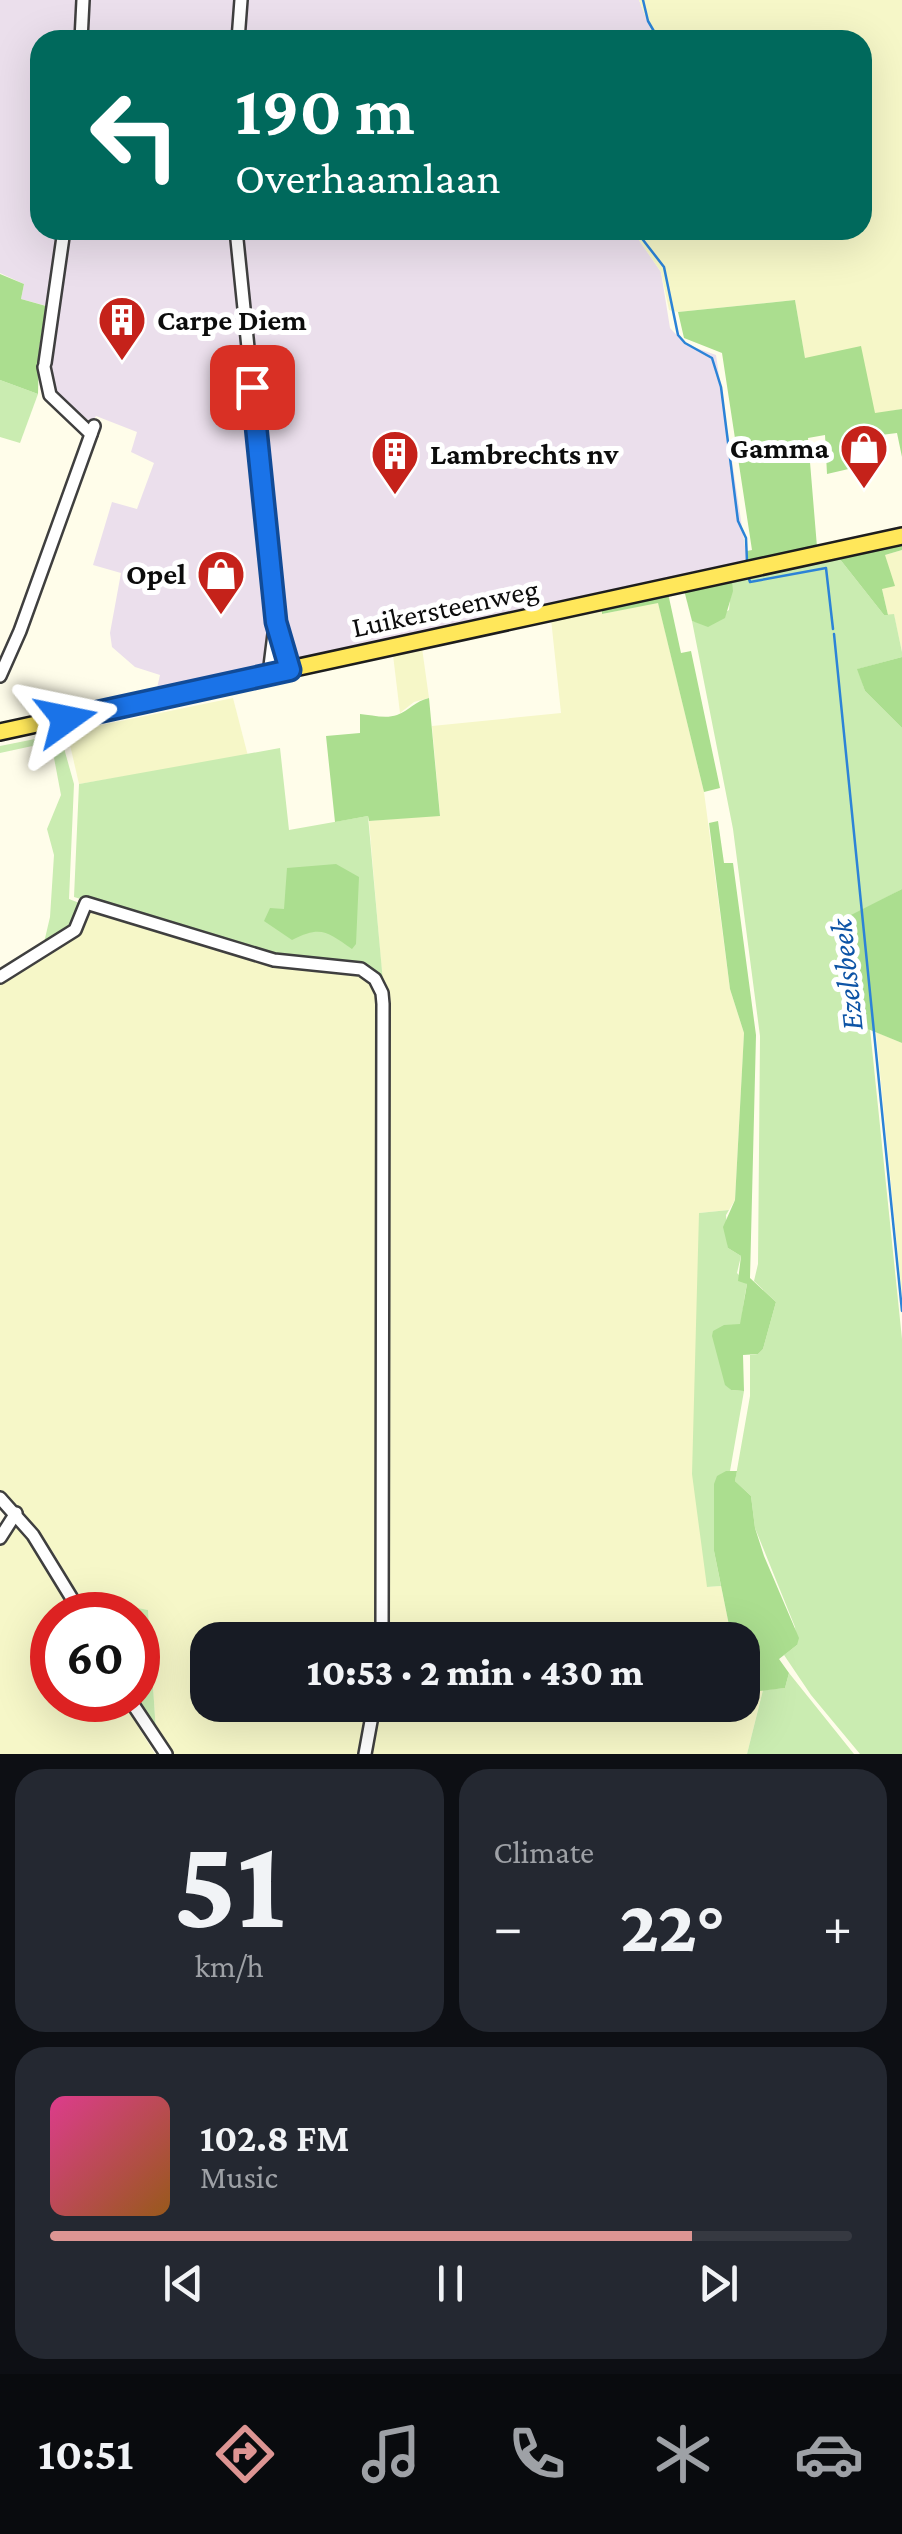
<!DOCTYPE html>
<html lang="en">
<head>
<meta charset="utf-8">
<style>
	body { margin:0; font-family:"Crimson Pro",serif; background:#242831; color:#f1f3f6; height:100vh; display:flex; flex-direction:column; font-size:38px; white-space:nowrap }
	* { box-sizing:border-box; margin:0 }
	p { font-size:32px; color:#9ea1a6 }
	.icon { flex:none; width:55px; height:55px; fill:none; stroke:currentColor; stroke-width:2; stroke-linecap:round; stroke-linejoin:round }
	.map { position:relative; height:1754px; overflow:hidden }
	.drawer { display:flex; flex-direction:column; gap:15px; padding:15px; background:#0d0f14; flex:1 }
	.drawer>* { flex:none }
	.top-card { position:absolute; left:30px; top:30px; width:842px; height:210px; border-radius:30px; box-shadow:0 10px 40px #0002; background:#00695c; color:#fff; overflow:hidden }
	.speed { position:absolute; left:30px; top:1592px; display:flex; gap:20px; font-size:50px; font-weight:700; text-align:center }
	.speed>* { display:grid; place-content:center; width:130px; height:130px; border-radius:50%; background:#171b24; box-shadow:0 10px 40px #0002; line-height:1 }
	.speed .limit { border:15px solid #d22; background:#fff; color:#111 }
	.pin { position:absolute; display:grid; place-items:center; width:85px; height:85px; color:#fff; margin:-42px; border-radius:20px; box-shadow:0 5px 15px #0006 }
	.me { position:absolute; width:110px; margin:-55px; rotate:78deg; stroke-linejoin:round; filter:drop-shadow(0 0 8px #0008) }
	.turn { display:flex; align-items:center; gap:35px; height:210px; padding:0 40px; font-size:45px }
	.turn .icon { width:130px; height:130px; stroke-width:2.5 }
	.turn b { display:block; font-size:70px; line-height:85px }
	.big { font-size:75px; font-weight:800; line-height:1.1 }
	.drawer .card { flex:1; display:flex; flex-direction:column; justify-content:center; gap:15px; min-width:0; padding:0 35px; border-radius:30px; background:#242831 }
	.drawer .dial { align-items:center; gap:0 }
	.dial b { font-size:130px; line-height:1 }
	.song { display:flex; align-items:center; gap:30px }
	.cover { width:120px; height:120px; border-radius:15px; background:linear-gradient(135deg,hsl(330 70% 55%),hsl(30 70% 35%)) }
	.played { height:10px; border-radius:5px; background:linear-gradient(90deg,#dd9593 80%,#363941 80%) }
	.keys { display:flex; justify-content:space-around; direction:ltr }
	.heat { display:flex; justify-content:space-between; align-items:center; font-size:55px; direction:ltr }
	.drawer .tiles { flex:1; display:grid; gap:15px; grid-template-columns:1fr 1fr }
	.card:last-child { grid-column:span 2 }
	.trip { position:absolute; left:190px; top:1622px; width:570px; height:100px; border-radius:30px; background:#171b24; box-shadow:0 10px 40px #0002; font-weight:800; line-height:100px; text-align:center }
	.menu { display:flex; height:160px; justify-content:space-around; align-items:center; background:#090b0e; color:#9ea1a6 }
	.menu .icon { width:70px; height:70px }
	.menu .selected { color:#dd9593 }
	.menu b { font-size:45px; color:#f1f3f6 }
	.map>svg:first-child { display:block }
	.industrial { fill:#ebdfec }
	.farmland { fill:#f6f7c8 }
	.green { fill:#caecb1 }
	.forest { fill:#abde8f }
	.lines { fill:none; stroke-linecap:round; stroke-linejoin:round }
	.stream { stroke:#2c83d7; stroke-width:2.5 }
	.minor-casing { stroke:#3f3f3f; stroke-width:16 }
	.major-casing { stroke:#1d1d1d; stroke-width:20 }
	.minor { stroke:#fff; stroke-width:11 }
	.major { stroke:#ffe75a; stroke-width:15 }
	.route-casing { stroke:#114b97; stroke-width:25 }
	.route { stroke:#1a73e8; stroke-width:18 }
	.labels { text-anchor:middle; stroke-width:10; stroke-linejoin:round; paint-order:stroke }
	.poi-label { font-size:30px; font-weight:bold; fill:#0c0c0c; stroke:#fff; text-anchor:start }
	.street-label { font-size:30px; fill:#0c0c0c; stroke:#fff }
	.water-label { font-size:32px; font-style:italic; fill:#0d54a6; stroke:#fff }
</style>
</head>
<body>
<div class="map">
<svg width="902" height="1754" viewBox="0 0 902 1754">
	<rect width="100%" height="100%" fill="#fffdea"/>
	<!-- industrial -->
	<polygon class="industrial" points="0,0 639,0 655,40 40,40 40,230 639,230 639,240 661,272 670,328 685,344 716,355 747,560 157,688 160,675 135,667 112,647 110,633 121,573 93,565 112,502 137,509 154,463 131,452 137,432 96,416 92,423 59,397 49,382 58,309 21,299 24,284 0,273"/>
	<!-- farmland -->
	<g class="farmland">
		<polygon points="639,0 902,0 902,409 875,414 805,359 795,300 678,312 669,310 661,272 639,240 639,230 862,230 862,40 655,40"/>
		<polygon points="902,550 902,652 894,615 888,615 882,589 885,555"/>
		<polygon points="658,602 704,792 730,989 744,1033 735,1200 729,1210 699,1213 708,1587 721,1586 732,1640 384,1640 386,1022 369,821 440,815 432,726 561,713 551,619 602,607 603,614"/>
		<polygon points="422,648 429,698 414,702 400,713 393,655"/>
		<polygon points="233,698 248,756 79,784 67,732"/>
		<polygon points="93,908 363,973 379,992 379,1640 208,1640 208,1705 370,1705 361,1754 174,1754 156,1732 148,1610 79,1596 53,1552 21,1511 0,1491 0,981"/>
		<polygon points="876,1032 902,1043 902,1296"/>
		<polygon points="13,1526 22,1531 74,1615 52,1615 52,1700 122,1700 155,1754 0,1754 0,1541"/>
		<polygon points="743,1688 744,1693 763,1690 747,1754 367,1754 376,1705 742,1705"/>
	</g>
	<!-- green -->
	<g class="green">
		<polygon points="0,380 38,394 20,443 0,437"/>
		<polygon points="839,558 884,615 894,614 902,652 902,657 858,669 865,691 902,728 902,889 852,916 863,1026 870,1029 902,1339 902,1754 860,1754 811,1695 784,1655 797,1645 795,1627 755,1528 751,1496 735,1481 750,1396 750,1355 758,1354 763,1349 776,1302 754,1281 758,1264 760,1036 733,829 692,621 705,624 729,610 732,581"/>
		<polygon points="60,734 74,784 69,899 82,904 74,928 43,947 50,917 54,855 47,829 61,795 51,742 0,753 0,746"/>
		<polygon points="280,748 289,830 368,816 383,982 373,973 273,957 74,897 79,784"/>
		<path d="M 729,1210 L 726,1215 L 728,1248 L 741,1256 L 737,1273 L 747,1284 C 744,1297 743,1310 741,1323 C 736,1345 712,1371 731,1390 L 744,1391 L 730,1471 L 726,1471 L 714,1551 L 721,1586 L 707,1587 L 692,1474 L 699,1213 Z"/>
		<polygon points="79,1596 148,1610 156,1732 138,1699 138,1615 90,1615"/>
		<polygon points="789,1673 854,1754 747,1754 763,1690 785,1688"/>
	</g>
	<!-- forest -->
	<g class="forest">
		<polygon points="0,274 24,284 21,299 46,306 39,349 38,394 0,380"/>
		<polygon points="795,300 805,358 861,346 875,413 902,409 902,457 897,433 881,435 883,461 827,474 825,435 808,438 817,547 747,560 747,551 752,550 722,353 684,338 678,312"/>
		<polygon points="902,542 902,550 885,555 895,586 882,589 888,615 884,615 839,558"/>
		<polygon points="732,581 733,591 725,618 708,627 692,621 684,590"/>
		<polygon points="668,593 681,653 691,651 720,788 704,792 658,603 602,614 602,607"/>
		<polygon points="902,657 902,728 865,691 857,669"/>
		<path d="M 429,698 L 440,816 L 369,821 L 368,816 L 335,822 L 326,736 L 360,733 L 360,714 C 371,715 386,719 397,715 C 410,710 415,701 429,698 Z"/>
		<polygon points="718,821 724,863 733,863 756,1035 750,1278 776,1302 763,1349 758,1354 743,1355 744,1391 731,1390 725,1385 712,1336 713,1331 724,1325 740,1324 747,1284 738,1281 741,1256 728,1248 723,1227 735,1200 744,1033 730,989 709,823"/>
		<path d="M 336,864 L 359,877 L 356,944 L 352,949 C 327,932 322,925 292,940 L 264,921 L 270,908 L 284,909 L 287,868 Z"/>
		<polygon points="902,889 902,1043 863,1027 851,915"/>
		<polygon points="726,1471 737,1471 735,1481 751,1496 755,1528 764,1556 799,1638 797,1645 779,1659 789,1673 785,1688 744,1693 742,1640 732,1640 714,1551 714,1484 717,1476"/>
	</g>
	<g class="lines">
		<!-- stream -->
		<g class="stream">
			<polyline points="643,0 648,21 659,40"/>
			<polyline points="640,230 640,236 664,267 678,335 685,343 712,358 721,387 738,521 746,538 747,562"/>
			<polyline points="749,579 750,582 826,568 833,629"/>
			<polyline points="834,634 902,1311"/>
		</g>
		<!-- minor casing -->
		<g class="minor-casing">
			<g id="minor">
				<polyline points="81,40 83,0"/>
				<polyline points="238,40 241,0"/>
				<polyline points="236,230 276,622 290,670"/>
				<polyline points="45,363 64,230"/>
				<polyline points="44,367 50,395 91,434"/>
				<polyline points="269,674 275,626"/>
				<polyline points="0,676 20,631 94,426"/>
				<polyline points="0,977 75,930 86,903 274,960 361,969 375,979 382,993 383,1004 382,1640"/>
				<polyline points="0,1498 33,1535 82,1615"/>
				<polyline points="0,1538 16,1513"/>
				<polyline points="130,1700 166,1754"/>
				<polyline points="365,1754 374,1705"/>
			</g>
		</g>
		<!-- major casing -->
		<g class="major-casing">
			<polyline id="major" points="0,732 902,536"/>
		</g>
		<!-- minor -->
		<use href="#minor" class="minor"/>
		<!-- major -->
		<use href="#major" class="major"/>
	</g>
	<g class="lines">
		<!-- route casing -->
		<g class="route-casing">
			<polyline id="route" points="66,719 290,670 276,622 252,387"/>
		</g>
		<!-- route -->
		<use href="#route" class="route"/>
	</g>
	<!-- icons -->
	<defs>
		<g id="building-pin" transform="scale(2.5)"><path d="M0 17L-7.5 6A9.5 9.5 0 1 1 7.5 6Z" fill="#c5221a" stroke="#fff"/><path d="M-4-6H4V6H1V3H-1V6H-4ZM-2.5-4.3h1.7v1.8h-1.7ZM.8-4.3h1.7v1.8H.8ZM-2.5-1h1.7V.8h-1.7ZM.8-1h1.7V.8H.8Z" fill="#fff"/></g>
		<g id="shop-pin" transform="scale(2.5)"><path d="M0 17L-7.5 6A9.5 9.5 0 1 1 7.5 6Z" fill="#c5221a" stroke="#fff"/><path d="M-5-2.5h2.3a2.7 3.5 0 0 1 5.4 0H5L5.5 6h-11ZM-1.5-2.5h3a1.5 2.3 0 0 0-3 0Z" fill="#fff"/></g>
	</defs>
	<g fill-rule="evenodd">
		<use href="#building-pin" x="122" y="320"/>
		<use href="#shop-pin" x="864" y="448"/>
		<use href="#building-pin" x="395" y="454"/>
		<use href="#shop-pin" x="221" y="574"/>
	</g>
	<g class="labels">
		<!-- poi labels -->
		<g class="poi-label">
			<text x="157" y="330">Carpe Diem</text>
			<text x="829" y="458" text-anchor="end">Gamma</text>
			<text x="430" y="464">Lambrechts nv</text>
			<text x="186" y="584" text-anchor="end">Opel</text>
		</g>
		<!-- street labels -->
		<g class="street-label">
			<text transform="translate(445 608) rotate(-12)" y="10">Luikersteenweg</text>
		</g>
		<!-- water labels -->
		<g class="water-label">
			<text transform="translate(846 975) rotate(-96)" y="11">Ezelsbeek</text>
		</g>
	</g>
</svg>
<div class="speed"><div class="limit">60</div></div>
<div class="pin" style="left:252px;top:387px;background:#d93025"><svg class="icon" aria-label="arrive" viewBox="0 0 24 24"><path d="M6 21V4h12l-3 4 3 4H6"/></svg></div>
<svg class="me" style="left:66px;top:719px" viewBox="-20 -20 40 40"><path d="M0-17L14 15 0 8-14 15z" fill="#1a73e8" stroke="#fff" stroke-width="4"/></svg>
<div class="trip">10:53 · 2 min · 430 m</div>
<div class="top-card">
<div class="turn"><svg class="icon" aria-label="left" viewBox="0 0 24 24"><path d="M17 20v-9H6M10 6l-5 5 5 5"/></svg><div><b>190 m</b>Overhaamlaan</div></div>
</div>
</div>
<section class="drawer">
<div class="tiles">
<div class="card dial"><b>51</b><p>km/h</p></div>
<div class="card"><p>Climate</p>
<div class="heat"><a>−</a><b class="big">22°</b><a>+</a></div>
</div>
<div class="card">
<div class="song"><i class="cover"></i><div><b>102.8 FM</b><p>Music</p></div></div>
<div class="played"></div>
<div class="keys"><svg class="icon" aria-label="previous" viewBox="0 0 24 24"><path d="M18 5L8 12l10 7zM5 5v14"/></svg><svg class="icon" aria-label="pause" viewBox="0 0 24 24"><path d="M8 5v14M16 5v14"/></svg><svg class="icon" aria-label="next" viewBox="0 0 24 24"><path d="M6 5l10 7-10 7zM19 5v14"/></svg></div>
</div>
</div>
</section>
<nav class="menu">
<b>10:51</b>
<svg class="icon selected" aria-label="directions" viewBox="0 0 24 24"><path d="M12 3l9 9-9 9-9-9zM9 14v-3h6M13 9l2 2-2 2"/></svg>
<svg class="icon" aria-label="music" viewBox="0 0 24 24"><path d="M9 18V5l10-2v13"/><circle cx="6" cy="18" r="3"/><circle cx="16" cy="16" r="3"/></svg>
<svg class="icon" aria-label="phone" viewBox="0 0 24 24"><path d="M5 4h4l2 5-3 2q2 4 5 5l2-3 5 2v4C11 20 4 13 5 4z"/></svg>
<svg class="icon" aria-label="climate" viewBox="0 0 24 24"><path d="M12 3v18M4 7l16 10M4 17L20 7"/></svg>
<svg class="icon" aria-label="car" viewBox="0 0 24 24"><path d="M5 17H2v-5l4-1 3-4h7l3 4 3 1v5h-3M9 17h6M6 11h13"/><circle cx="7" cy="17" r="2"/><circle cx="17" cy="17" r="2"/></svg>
</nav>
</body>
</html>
